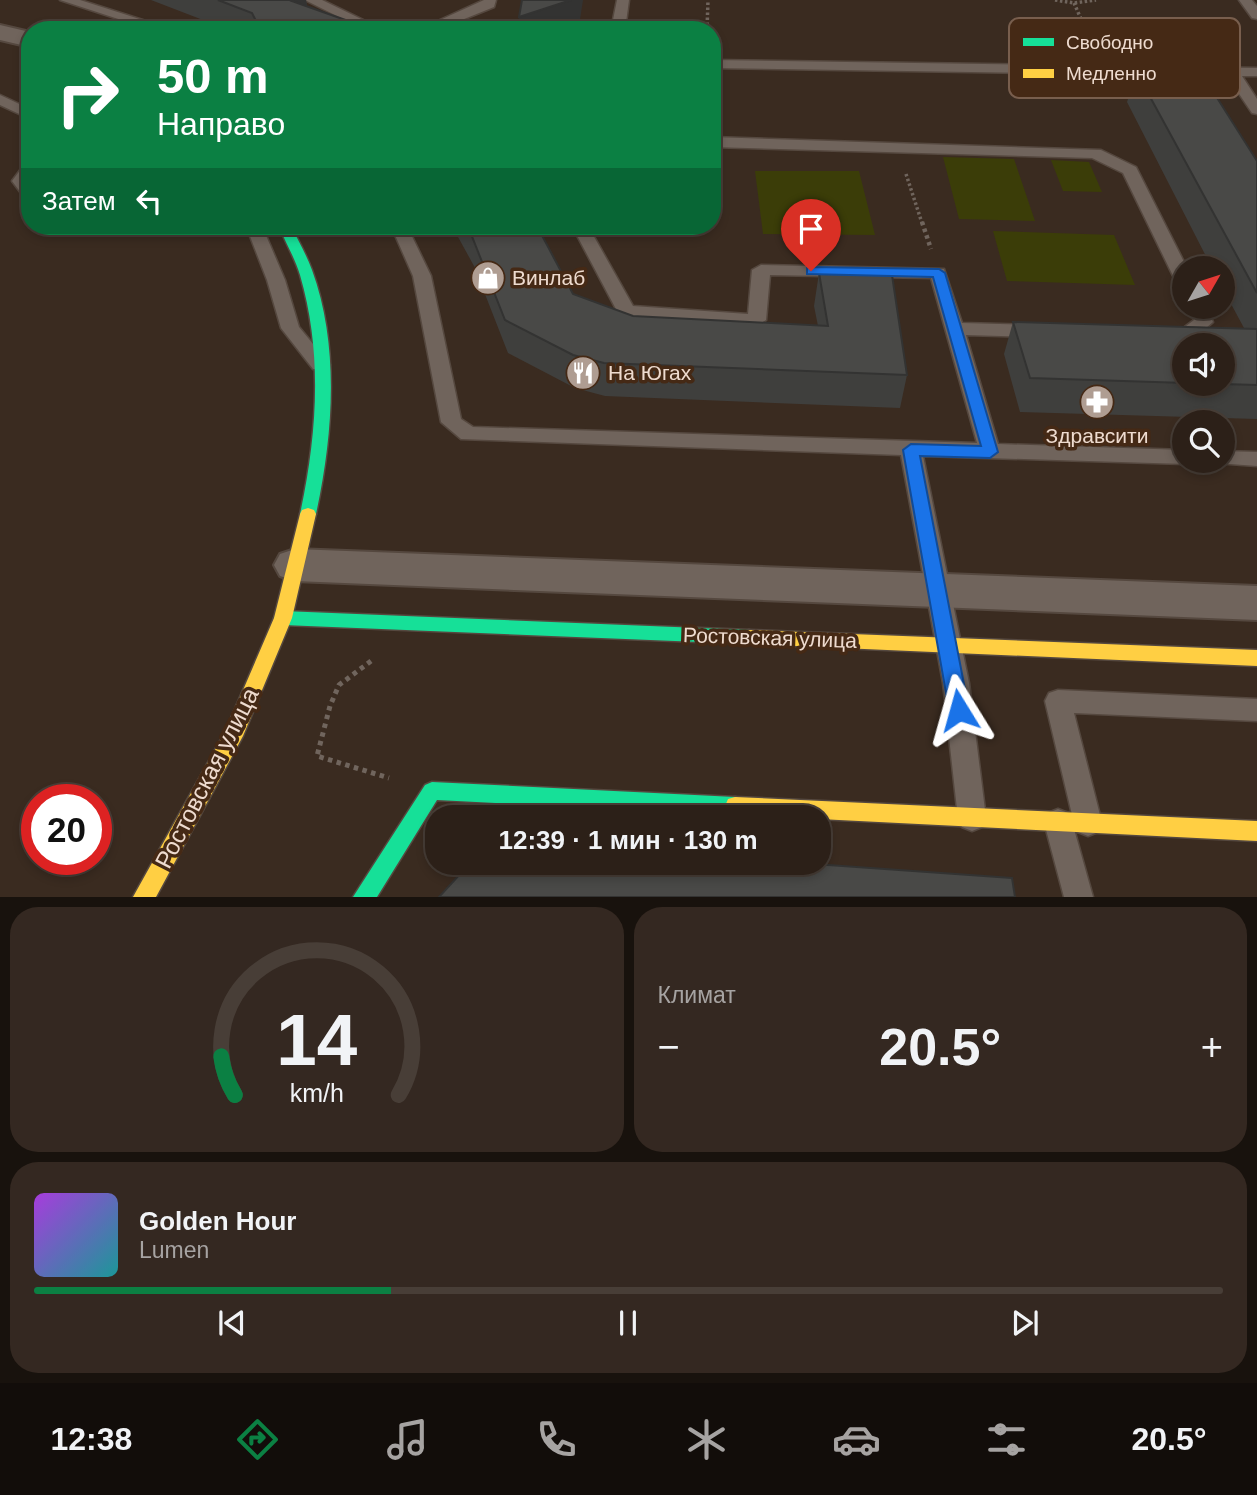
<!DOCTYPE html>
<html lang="ru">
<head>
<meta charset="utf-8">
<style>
	body { margin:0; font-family:Helvetica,sans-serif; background:#342821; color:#f1f3f6; height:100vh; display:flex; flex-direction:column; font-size:26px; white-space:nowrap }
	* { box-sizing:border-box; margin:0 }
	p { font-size:23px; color:#a6a3a2 }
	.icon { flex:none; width:38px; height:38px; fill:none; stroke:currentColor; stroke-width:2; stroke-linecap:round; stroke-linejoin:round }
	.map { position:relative; height:897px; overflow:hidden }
	.side { display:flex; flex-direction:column; gap:10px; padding:10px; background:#18120d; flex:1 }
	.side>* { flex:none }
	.banner { position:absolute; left:21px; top:21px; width:700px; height:214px; border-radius:28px; box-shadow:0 4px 10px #0003,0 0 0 2px #483e37; background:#0b8043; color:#fff; overflow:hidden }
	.needle { width:46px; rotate:51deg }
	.controls { position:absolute; left:1172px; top:256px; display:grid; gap:14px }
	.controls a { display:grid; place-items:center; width:63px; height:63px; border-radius:50%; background:#2c2018; box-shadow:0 4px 10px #0003,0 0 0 2px #483e37; font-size:35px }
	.speed { position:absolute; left:21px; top:784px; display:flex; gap:14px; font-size:35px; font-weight:700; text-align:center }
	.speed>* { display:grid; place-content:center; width:91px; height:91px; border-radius:50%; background:#2c2018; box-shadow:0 4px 10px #0003,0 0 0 2px #483e37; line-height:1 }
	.speed .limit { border:10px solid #d22; background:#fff; color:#111 }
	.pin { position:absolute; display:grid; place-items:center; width:60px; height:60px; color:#fff; margin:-72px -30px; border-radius:50% 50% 50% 0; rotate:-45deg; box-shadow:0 0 7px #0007 }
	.pin .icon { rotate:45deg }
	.me { position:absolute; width:77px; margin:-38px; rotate:352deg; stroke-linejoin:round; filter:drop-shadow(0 0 5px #0008) }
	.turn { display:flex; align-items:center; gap:24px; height:147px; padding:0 21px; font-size:32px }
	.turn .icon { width:91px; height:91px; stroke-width:2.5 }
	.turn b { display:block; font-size:49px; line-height:60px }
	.then { display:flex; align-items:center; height:66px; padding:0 21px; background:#0003; gap:14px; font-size:26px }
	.big { font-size:52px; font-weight:800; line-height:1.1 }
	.side .widget { flex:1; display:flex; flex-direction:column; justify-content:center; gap:10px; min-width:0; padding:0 24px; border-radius:28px; background:#342821 }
	.side .dial { align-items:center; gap:0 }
	.dial svg { height:182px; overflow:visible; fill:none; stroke:#483e37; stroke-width:7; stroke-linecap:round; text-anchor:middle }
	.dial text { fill:#f1f3f6; stroke:none }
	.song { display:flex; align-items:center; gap:21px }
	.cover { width:84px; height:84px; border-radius:10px; background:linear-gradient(135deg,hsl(280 70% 55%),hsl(180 70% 35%)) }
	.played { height:7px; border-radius:4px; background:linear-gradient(90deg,#0b8043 30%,#483e37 30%) }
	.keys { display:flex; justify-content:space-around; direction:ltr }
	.heat { display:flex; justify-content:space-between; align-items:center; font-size:38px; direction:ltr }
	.side .tiles { flex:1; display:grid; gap:10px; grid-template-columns:1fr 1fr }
	.widget:last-child { grid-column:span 2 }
	.trip { position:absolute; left:425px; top:805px; width:406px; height:70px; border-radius:28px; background:#2c2018; box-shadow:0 4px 10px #0003,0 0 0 2px #483e37; font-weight:800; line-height:70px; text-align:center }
	.tab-bar { display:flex; height:112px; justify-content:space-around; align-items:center; background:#120d0a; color:#a6a3a2 }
	.tab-bar .icon { width:49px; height:49px }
	.tab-bar .selected { color:#0b8043 }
	.tab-bar b { font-size:32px; color:#f1f3f6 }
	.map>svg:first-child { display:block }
	.green { fill:#3b3d08 }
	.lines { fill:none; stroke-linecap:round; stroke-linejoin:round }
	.lane-casing { stroke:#55483f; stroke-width:3 }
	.street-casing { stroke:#55483f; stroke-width:4 }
	.fast-casing { stroke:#55483f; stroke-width:3 }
	.slow-casing { stroke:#55483f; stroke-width:3 }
	.path-far2 { stroke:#70655d; stroke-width:3.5; stroke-dasharray:2.5 2.5; stroke-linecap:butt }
	.path-far1 { stroke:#70655d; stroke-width:4.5; stroke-dasharray:3.5 3.5; stroke-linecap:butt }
	.path { stroke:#70655d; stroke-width:5; stroke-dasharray:4.5 4.5; stroke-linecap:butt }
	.lane { fill:#70645c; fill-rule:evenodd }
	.street { fill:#70645c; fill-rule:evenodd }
	.fast { fill:#16e098; fill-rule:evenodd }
	.slow { fill:#ffcf43; fill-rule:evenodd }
	.wall { fill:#3f3f3d }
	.shaded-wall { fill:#333332 }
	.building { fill:#494947; stroke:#333332; stroke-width:2 }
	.route { fill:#1a73e8; stroke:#114b97; stroke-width:2 }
	.labels { text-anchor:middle; stroke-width:7; stroke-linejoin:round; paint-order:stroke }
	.poi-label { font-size:21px; fill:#eedbcf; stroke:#452915; text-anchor:start }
	.street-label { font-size:21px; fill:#eedbcf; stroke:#452915 }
	.near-street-label { font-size:24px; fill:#eedbcf; stroke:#452915 }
	.key { fill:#452915; stroke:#785e4d; stroke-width:2 }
	.key-label { font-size:19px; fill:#eedbcf }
</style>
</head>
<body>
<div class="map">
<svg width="1257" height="897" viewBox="0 0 1257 897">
	<rect width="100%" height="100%" fill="#3a2b20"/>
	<!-- green -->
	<g class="green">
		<polygon points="943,157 1014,159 1035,221 959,219"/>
		<polygon points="1051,160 1089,162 1102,192 1063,191"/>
		<polygon points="755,171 859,171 875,235 763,234"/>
		<polygon points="993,231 1114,235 1135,285 1007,281"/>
	</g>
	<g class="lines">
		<!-- lane casing -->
		<g class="lane-casing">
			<g id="lane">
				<polygon points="60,0 80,0 174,30 152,30"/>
				<polygon points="305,0 322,0 384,30 365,30"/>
				<polygon points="484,0 496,0 494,7 437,30 418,30"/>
				<polygon points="617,0 629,0 625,30 611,30"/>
				<polygon points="1239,0 1252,0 1257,6 1257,19 1252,18"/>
				<polygon points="712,60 1257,68 1257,76 1242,76 1257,99 1257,114 1252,113 1227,76 712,68"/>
				<polygon points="0,95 30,109 30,119 0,105"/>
				<polygon points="712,137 1101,150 1136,167 1187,268 1185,268 1185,287 1176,282 1123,173 1092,158 712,147"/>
				<polygon points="30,163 30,199 24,197 12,181 24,165"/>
				<polygon points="246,226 262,226 285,280 299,327 327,361 330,365 327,369 313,369 281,328 267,280"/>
				<polygon points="391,226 407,226 431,276 461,419 473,427 977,443 931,278 770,275 766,320 757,326 626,317 617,311 572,226 588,226 633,306 748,314 752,270 761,265 944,269 962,323 1040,325 1049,331 1040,337 966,335 998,444 1185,450 1185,460 1194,460 1192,462 1185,464 923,456 969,683 986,818 982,827 972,831 962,827 958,818 943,683 901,455 461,439 441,422 413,276"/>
				<polygon points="1188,306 1206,306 1213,322 1193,339 1167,339 1165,335 1167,331 1182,329 1194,320"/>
				<polygon points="1223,451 1257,452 1257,466 1216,463 1214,460 1223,460"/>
				<polygon points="1058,690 1257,699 1257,721 1074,713 1102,823 1098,832 1088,836 1078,832 1074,823 1045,701 1049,693"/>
				<polygon points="1058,809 1068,813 1072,822 1093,897 1064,897 1044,822 1048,813"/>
			</g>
		</g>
		<!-- street casing -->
		<g class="street-casing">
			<g id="street">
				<polygon points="0,25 30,32 30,47 0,40"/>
				<polygon points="295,549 1257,586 1257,620 295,581 280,576 274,565 280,554"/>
			</g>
		</g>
		<!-- fast casing -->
		<g class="fast-casing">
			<g id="fast">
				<path d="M 279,226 L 291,226 C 298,240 306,254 312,270 C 340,347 333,435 316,514 L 314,518 L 302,518 L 300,514 C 317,435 323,354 300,275 C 295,258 285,242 279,226 Z"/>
				<polygon points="283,611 749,630 755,632 758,637 755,642 749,644 283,625 277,623 274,618 277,613"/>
				<polygon points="432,782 735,797 742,799 745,806 742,813 735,815 437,800 377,897 353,897 425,785"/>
			</g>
		</g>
		<!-- slow casing -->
		<g class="slow-casing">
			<g id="slow">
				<polygon points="308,508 314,510 316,514 292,618 243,736 156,897 133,897 225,732 274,618 300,514 302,510"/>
				<polygon points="749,630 1257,650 1257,666 749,644 743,642 740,637 743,632"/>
				<polygon points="735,797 1257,821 1257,841 819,819 819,817 735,815 728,813 725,806 728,799"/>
			</g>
		</g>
		<!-- path-far2 -->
		<g class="path-far2">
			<polyline points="1055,0 1074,3 1096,0"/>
			<polyline points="1074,3 1092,44"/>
			<polyline points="707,30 708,0"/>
			<polyline points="906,174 922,223"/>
		</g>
		<!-- path-far1 -->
		<polyline class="path-far1" points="922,222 931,249"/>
		<!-- path -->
		<polyline class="path" points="371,661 339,685 330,706 317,756 389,778"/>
		<!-- lane -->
		<use href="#lane" class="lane"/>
		<!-- street -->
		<use href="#street" class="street"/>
		<!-- fast -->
		<use href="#fast" class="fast"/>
		<!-- slow -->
		<use href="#slow" class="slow"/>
	</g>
	<!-- wall -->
	<g class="wall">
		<polygon points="151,0 306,0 307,6 368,28 369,30 229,30"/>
		<polygon points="1137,73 1257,161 1257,419 1020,412 1004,354 1013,322 1244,328 1223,289 1223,268 1212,268 1127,102"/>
		<polygon points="452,226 537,226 573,294 633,316 818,326 814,306 819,273 907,375 900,408 605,396 575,388 508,353 474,266"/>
	</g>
	<!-- shaded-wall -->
	<g class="shaded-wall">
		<polygon points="294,0 306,0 310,22 292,1"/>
		<polygon points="571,0 583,0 579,26 567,30 520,30 519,17"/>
	</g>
	<!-- building -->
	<g class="building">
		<polygon points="218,0 294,0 292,1 368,28 364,30 278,30 256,21 252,13"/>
		<polygon points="522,0 571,0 519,17"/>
		<polygon points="1137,73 1202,74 1257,161 1257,293"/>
		<polygon points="466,226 537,226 573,294 633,316 828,326 819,273 892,275 907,375 604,363 573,355 505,320 471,234"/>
		<polygon points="1013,322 1257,329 1257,385 1188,383 1223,383 1223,345 1185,345 1185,383 1030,378"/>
		<polygon points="492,863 800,863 1012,878 1015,897 439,897 461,873"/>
	</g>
	<!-- route -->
	<polygon class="route" points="811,267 939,269 945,273 998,452 990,458 920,456 969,710 966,716 959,718 952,716 949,710 903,450 911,444 981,446 933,277 807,274 807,268"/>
	<!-- icons -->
	<defs>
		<g id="shop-disc" transform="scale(1.75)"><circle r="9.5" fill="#af9d92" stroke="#452915"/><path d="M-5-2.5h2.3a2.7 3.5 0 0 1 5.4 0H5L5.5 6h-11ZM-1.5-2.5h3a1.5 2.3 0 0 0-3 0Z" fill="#fff"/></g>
		<g id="restaurant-disc" transform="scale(1.75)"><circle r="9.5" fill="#af9d92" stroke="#452915"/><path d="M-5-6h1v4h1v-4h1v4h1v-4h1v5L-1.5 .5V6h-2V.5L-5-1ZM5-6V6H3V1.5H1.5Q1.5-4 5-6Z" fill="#fff"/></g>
		<g id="pharmacy-disc" transform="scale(1.75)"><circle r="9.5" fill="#af9d92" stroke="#452915"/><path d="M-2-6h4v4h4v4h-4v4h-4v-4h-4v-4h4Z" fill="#fff"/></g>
	</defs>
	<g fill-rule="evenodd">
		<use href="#shop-disc" x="488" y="278"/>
		<use href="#restaurant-disc" x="583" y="373"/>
		<use href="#pharmacy-disc" x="1097" y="402"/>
	</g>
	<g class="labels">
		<!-- poi labels -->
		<g class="poi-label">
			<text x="512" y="285">Винлаб</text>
			<text x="608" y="380">На Югах</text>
			<text x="1097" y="443" text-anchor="middle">Здравсити</text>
		</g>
		<!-- street labels -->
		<g class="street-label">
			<text transform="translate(770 638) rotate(2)" y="7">Ростовская улица</text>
		</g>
		<!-- near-street labels -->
		<g class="near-street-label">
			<text transform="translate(207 778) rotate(-63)" y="8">Ростовская улица</text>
		</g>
	</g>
	<!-- legend -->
	<rect x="1009" y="18" width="231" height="80" rx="10" class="key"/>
	<rect x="1023" y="38" width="31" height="8" fill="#16e098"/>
	<rect x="1023" y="69" width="31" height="9" fill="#ffcf43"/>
	<g class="key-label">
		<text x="1066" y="49">Свободно</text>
		<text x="1066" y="80">Медленно</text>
	</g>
</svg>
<div class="controls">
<a><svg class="needle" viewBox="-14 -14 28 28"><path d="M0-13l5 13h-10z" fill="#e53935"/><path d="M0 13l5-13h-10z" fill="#a6a3a2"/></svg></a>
<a><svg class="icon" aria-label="sound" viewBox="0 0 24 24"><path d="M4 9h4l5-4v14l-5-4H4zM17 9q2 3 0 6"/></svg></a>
<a><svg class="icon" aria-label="search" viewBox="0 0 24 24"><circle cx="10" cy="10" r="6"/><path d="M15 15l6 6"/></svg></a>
</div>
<div class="speed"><div class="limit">20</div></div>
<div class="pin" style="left:811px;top:271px;background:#d93025"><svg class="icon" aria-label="arrive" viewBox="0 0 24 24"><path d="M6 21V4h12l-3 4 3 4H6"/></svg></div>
<svg class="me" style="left:959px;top:710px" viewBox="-20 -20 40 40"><path d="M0-17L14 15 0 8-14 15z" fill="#1a73e8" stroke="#fff" stroke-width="4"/></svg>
<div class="trip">12:39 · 1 мин · 130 m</div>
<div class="banner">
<div class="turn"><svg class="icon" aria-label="right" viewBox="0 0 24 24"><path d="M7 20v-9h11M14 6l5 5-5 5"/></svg><div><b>50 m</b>Направо</div></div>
<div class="then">Затем<svg class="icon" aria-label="left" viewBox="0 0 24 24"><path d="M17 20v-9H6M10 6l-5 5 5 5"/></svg></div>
</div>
</div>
<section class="side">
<div class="tiles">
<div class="widget dial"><svg viewBox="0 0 100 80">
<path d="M14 69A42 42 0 1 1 86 69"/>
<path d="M14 69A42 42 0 0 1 8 52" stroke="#0b8043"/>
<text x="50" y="56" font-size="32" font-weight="700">14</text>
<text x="50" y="72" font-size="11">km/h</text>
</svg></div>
<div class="widget"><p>Климат</p>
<div class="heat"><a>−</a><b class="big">20.5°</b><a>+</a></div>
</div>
<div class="widget">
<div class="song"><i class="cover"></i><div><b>Golden Hour</b><p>Lumen</p></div></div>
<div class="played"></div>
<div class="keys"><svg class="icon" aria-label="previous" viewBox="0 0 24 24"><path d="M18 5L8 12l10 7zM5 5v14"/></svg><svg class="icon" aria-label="pause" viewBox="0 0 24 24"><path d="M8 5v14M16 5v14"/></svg><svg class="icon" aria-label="next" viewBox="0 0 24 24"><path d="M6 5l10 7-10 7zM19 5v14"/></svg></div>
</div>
</div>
</section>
<nav class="tab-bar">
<b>12:38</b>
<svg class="icon selected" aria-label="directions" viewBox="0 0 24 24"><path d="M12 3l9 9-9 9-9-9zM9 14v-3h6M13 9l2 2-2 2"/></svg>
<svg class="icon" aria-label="music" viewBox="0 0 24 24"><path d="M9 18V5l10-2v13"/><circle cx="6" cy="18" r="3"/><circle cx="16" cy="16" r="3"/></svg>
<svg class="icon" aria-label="phone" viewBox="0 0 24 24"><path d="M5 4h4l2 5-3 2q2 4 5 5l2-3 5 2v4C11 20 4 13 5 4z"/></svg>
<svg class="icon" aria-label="climate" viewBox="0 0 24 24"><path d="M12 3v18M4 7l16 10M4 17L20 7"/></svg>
<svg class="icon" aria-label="car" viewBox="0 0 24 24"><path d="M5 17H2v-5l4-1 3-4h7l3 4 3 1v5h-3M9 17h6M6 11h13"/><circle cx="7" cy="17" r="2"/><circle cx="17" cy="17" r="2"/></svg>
<svg class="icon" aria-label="filters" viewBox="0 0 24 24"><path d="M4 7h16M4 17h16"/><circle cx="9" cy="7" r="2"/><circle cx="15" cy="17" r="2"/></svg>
<b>20.5°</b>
</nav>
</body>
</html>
